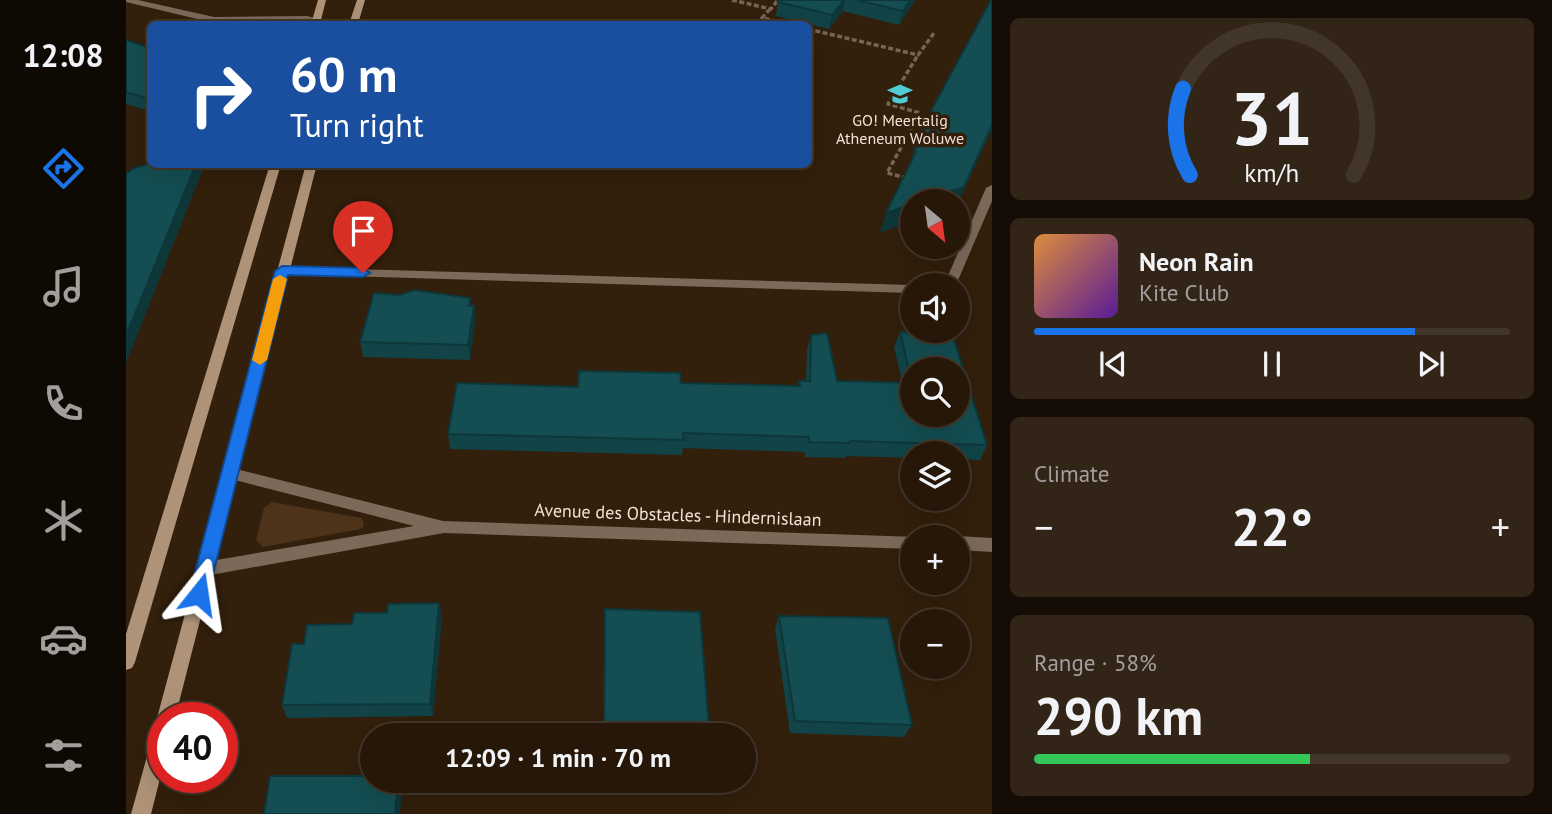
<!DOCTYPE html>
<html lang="en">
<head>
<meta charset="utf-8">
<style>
	body { margin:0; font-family:"PT Sans",sans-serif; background:#322417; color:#f1f3f6; height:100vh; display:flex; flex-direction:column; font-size:26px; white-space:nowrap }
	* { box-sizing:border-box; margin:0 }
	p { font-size:23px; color:#a49f9c }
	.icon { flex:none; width:38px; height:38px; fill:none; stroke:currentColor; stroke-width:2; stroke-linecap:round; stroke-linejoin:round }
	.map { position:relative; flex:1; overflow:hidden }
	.details { display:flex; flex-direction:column; gap:18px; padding:18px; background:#150d05; width:560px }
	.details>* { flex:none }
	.guide { position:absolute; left:21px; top:21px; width:665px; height:147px; border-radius:10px; box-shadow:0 7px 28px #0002,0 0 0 2px #42362a; background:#1a4fa0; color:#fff; overflow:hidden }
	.needle { width:46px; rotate:151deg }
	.buttons { position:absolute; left:774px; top:189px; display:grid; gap:14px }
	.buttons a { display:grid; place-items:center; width:70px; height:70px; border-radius:50%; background:#261709; box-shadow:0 7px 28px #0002,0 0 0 2px #42362a; font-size:35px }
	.speed { position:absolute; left:21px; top:702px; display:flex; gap:14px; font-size:35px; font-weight:700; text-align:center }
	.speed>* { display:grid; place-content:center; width:91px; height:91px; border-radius:50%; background:#261709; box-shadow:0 7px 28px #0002,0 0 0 2px #42362a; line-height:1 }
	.speed .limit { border:10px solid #d22; background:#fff; color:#111 }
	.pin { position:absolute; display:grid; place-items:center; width:60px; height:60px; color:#fff; margin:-72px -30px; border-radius:50% 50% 50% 0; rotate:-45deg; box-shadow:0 0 7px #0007 }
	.pin .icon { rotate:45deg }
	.me { position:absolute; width:77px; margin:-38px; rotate:15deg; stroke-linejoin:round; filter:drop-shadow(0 0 5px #0008) }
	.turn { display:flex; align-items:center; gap:24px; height:147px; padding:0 28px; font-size:32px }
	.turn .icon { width:91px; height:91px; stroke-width:2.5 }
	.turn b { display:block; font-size:49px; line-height:60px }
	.big { font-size:52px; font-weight:700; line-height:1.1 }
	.details .card { flex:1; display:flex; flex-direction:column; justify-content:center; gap:10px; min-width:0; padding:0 24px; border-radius:10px; background:#322417 }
	.details .dial { align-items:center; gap:0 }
	.dial svg { height:182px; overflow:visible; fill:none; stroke:#42362a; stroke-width:7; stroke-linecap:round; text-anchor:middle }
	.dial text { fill:#f1f3f6; stroke:none }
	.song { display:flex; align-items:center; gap:21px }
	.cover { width:84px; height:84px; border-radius:10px; background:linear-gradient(135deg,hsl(30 70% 55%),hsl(270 70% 35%)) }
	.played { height:7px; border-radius:4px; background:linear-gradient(90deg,#1a73e8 80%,#42362a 80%) }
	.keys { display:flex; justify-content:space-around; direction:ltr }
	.heat { display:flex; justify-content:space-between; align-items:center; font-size:38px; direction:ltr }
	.charge { height:10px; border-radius:5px; background:linear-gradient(90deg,#34c759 58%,#42362a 0) }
	.trip { position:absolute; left:234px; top:723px; width:396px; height:70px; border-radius:35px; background:#261709; box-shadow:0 7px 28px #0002,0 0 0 2px #42362a; font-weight:700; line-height:70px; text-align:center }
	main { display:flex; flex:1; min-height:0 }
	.tab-bar { display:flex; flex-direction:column; width:126px; justify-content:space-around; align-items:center; background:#0f0904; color:#a49f9c }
	.tab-bar .icon { width:49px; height:49px }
	.tab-bar .on { color:#1a73e8 }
	.tab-bar b { font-size:32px; color:#f1f3f6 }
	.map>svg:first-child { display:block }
	.green { fill:#4c3319 }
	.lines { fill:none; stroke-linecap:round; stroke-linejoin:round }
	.path { stroke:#766555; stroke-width:3.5; stroke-dasharray:5 2.5; stroke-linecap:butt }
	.lane { fill:#7b6a5a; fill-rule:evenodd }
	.street { fill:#7b6a5a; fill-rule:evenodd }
	.secondary { fill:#ae9378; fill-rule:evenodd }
	.wall { fill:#114347 }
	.shaded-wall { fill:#0e3739 }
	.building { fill:#144e52; stroke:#0e3739; stroke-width:2; fill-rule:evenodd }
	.route { fill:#1a73e8; stroke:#114b97; stroke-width:2 }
	.slow { fill:#f59e0b }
	.labels { text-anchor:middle; stroke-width:7; stroke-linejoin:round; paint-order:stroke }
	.far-poi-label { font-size:16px; fill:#f0e3d7; stroke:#321f0c }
	.street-label { font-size:18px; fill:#f0e3d7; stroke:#321f0c }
</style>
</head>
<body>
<main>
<nav class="tab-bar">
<b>12:08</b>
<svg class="icon on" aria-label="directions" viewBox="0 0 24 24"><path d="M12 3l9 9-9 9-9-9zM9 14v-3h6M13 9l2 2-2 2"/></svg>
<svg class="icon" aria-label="music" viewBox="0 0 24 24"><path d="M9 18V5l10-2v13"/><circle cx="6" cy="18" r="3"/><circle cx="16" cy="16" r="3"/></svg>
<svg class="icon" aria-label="phone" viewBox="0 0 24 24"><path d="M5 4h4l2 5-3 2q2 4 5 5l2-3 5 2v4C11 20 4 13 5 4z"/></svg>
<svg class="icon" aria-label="climate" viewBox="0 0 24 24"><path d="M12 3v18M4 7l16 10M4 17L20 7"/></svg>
<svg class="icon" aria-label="car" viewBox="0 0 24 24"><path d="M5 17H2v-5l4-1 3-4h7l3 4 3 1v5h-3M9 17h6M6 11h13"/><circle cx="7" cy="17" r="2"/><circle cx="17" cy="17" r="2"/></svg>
<svg class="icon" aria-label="filters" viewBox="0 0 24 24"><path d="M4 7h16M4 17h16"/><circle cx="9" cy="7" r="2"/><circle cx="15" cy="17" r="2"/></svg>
</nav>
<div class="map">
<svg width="866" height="814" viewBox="0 0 866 814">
	<rect width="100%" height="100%" fill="#321f0c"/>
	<!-- green -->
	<polygon class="green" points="146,502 236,518 238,526 235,529 137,547 130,540 138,508"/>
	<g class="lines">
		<!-- path -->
		<g class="path">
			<polyline points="606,0 645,9 652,0"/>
			<polyline points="644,9 636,18 665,24"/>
			<polyline points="682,29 792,55 808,33"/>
			<polyline points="781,178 761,173 794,113 762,104 792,55"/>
		</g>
		<!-- lane -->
		<g class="lane">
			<polygon points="866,185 866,201 830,285 818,285 860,188"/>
			<polygon points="156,267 786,285 788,285 786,293 152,274 150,271"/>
		</g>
		<!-- street -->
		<g class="street">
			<polygon points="0,0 12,0 88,17 181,16 212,24 168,21 88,23 0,2"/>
			<polygon points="106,468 317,521 791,537 786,537 786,549 318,533 79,576 73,574 71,569 73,564 79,562 288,526 101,478 99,474 101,470"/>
			<polygon points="831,536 866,538 866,552 831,550 831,537 829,537"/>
		</g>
		<!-- secondary -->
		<g class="secondary">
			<polygon points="192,0 200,0 194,24 185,24"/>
			<polygon points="231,0 239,0 232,24 223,24"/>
			<polygon points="144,164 155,164 9,662 6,668 0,670 0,634"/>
			<polygon points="180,164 191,164 49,718 37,718 37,767 25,814 5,814 28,731 34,724 31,718"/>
		</g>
	</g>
	<!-- wall -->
	<g class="wall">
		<polygon points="654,0 789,0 773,25 717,11 703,29 650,16 652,2"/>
		<polygon points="866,0 866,129 831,205 754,232 784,164 794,131"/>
		<polygon points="0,40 24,48 24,111 0,104"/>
		<polygon points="344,298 345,306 348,306 349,321 344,360 237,357 234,342"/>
		<polygon points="774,332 861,445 854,460 831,459 831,453 786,453 786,458 720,456 719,458 679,457 679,452 557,448 556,455 324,449 322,434 452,387 555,383 672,386 673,381 680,381 681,350 685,335 711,381 776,382 768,347"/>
		<polygon points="479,609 583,729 581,735 477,735"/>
		<polygon points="316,616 307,716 161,718 156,705 178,644 226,624"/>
		<polygon points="653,616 786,725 778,737 664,733 649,629"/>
	</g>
	<!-- shaded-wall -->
	<g class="shaded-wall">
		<polygon points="718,0 719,0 717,11 703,29 706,15"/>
		<polygon points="784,0 789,0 773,25 777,11"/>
		<polygon points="866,125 866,129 831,205 831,201 795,201"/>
		<polygon points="70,164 79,164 0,363 0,336"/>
		<polygon points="786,204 786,222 754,232 760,213"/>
		<polygon points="348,306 349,321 344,360 342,345"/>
		<polygon points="313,603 316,616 307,716 304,704"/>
		<polygon points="272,780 274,780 276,788 274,814 269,814"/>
	</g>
	<!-- building -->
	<g class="building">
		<polygon points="654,0 718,0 706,15 652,2"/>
		<polygon points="731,0 784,0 777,11"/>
		<polygon points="865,0 866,0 866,125 838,187 795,201 786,201 786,204 760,213 790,152 788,151 798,132 794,131"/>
		<polygon points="0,40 24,48 24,99 0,92"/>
		<polygon points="24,164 70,164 0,336 0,174 8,168"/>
		<polygon points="289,290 344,298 343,306 348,306 342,345 234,342 248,293 274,295"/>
		<path d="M 774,332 L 826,333 L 861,445 L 724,441 L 724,443 L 683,442 L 683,437 L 557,433 L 558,440 L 322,434 L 331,383 L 452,387 L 453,371 L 554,373 L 555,383 L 674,386 L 673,381 L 684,381 L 685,335 L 701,333 L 711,381 L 786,383 ZM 786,369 L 831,369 L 831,415 L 786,415 Z"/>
		<polygon points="313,603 304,704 156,705 166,644 178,644 181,625 226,624 228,613 261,613 262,604"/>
		<polygon points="479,609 574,612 583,729 478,725"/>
		<polygon points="653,616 762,618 786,725 669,721"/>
		<polygon points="144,776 247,776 247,780 272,780 269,814 138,814"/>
	</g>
	<!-- route -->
	<polygon class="route" points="156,266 237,268 244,273 237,277 162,275 82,594 79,599 73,602 66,599 63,594 149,271"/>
	<!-- slow -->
	<polygon class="slow" points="154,275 161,279 141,360 134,365 126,360 147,279"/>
	<!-- icons -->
	<defs>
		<g id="school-bare" transform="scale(1.89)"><path d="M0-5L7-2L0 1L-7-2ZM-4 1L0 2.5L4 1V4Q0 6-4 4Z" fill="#51ccd4" stroke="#321f0c" stroke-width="2.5" paint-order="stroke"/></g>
	</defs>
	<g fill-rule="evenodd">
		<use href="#school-bare" x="774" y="94"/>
	</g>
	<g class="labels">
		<!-- far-poi labels -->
		<g class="far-poi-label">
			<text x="774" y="126">GO! Meertalig<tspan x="774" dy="18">Atheneum Woluwe</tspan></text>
		</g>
		<!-- street labels -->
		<g class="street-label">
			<text transform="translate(552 515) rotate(2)" y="6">Avenue des Obstacles - Hindernislaan</text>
		</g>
	</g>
</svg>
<div class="buttons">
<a><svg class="needle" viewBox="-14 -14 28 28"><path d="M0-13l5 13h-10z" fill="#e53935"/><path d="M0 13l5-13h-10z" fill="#a49f9c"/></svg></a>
<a><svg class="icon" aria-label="sound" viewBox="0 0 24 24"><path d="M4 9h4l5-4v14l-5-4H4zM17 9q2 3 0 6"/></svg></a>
<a><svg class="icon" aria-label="search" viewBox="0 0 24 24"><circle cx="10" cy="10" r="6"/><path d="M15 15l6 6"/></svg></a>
<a><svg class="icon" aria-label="layers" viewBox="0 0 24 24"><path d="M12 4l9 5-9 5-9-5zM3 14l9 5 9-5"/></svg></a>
<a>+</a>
<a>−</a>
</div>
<div class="speed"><div class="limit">40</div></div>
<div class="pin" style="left:237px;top:273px;background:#d93025"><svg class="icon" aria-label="arrive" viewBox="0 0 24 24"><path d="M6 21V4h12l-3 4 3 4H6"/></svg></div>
<svg class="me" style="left:73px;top:594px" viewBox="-20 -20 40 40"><path d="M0-17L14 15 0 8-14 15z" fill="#1a73e8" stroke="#fff" stroke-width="4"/></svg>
<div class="trip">12:09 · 1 min · 70 m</div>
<div class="guide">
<div class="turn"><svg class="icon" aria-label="right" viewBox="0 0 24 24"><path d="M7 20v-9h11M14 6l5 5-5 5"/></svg><div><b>60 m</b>Turn right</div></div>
</div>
</div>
<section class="details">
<div class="card dial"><svg viewBox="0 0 100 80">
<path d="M14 69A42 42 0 1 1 86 69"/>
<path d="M14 69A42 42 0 0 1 11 31" stroke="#1a73e8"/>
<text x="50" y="56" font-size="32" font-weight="700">31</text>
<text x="50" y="72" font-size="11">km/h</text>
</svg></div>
<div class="card">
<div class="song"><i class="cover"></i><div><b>Neon Rain</b><p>Kite Club</p></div></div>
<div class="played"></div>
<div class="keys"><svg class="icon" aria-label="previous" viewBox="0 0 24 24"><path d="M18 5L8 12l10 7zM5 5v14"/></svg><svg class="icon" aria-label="pause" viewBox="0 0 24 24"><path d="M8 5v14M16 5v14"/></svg><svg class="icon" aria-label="next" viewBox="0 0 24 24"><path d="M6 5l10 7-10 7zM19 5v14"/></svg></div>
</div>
<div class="card"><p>Climate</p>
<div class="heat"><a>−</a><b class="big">22°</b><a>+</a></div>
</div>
<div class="card"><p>Range · 58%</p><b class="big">290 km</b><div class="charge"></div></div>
</section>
</main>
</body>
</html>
